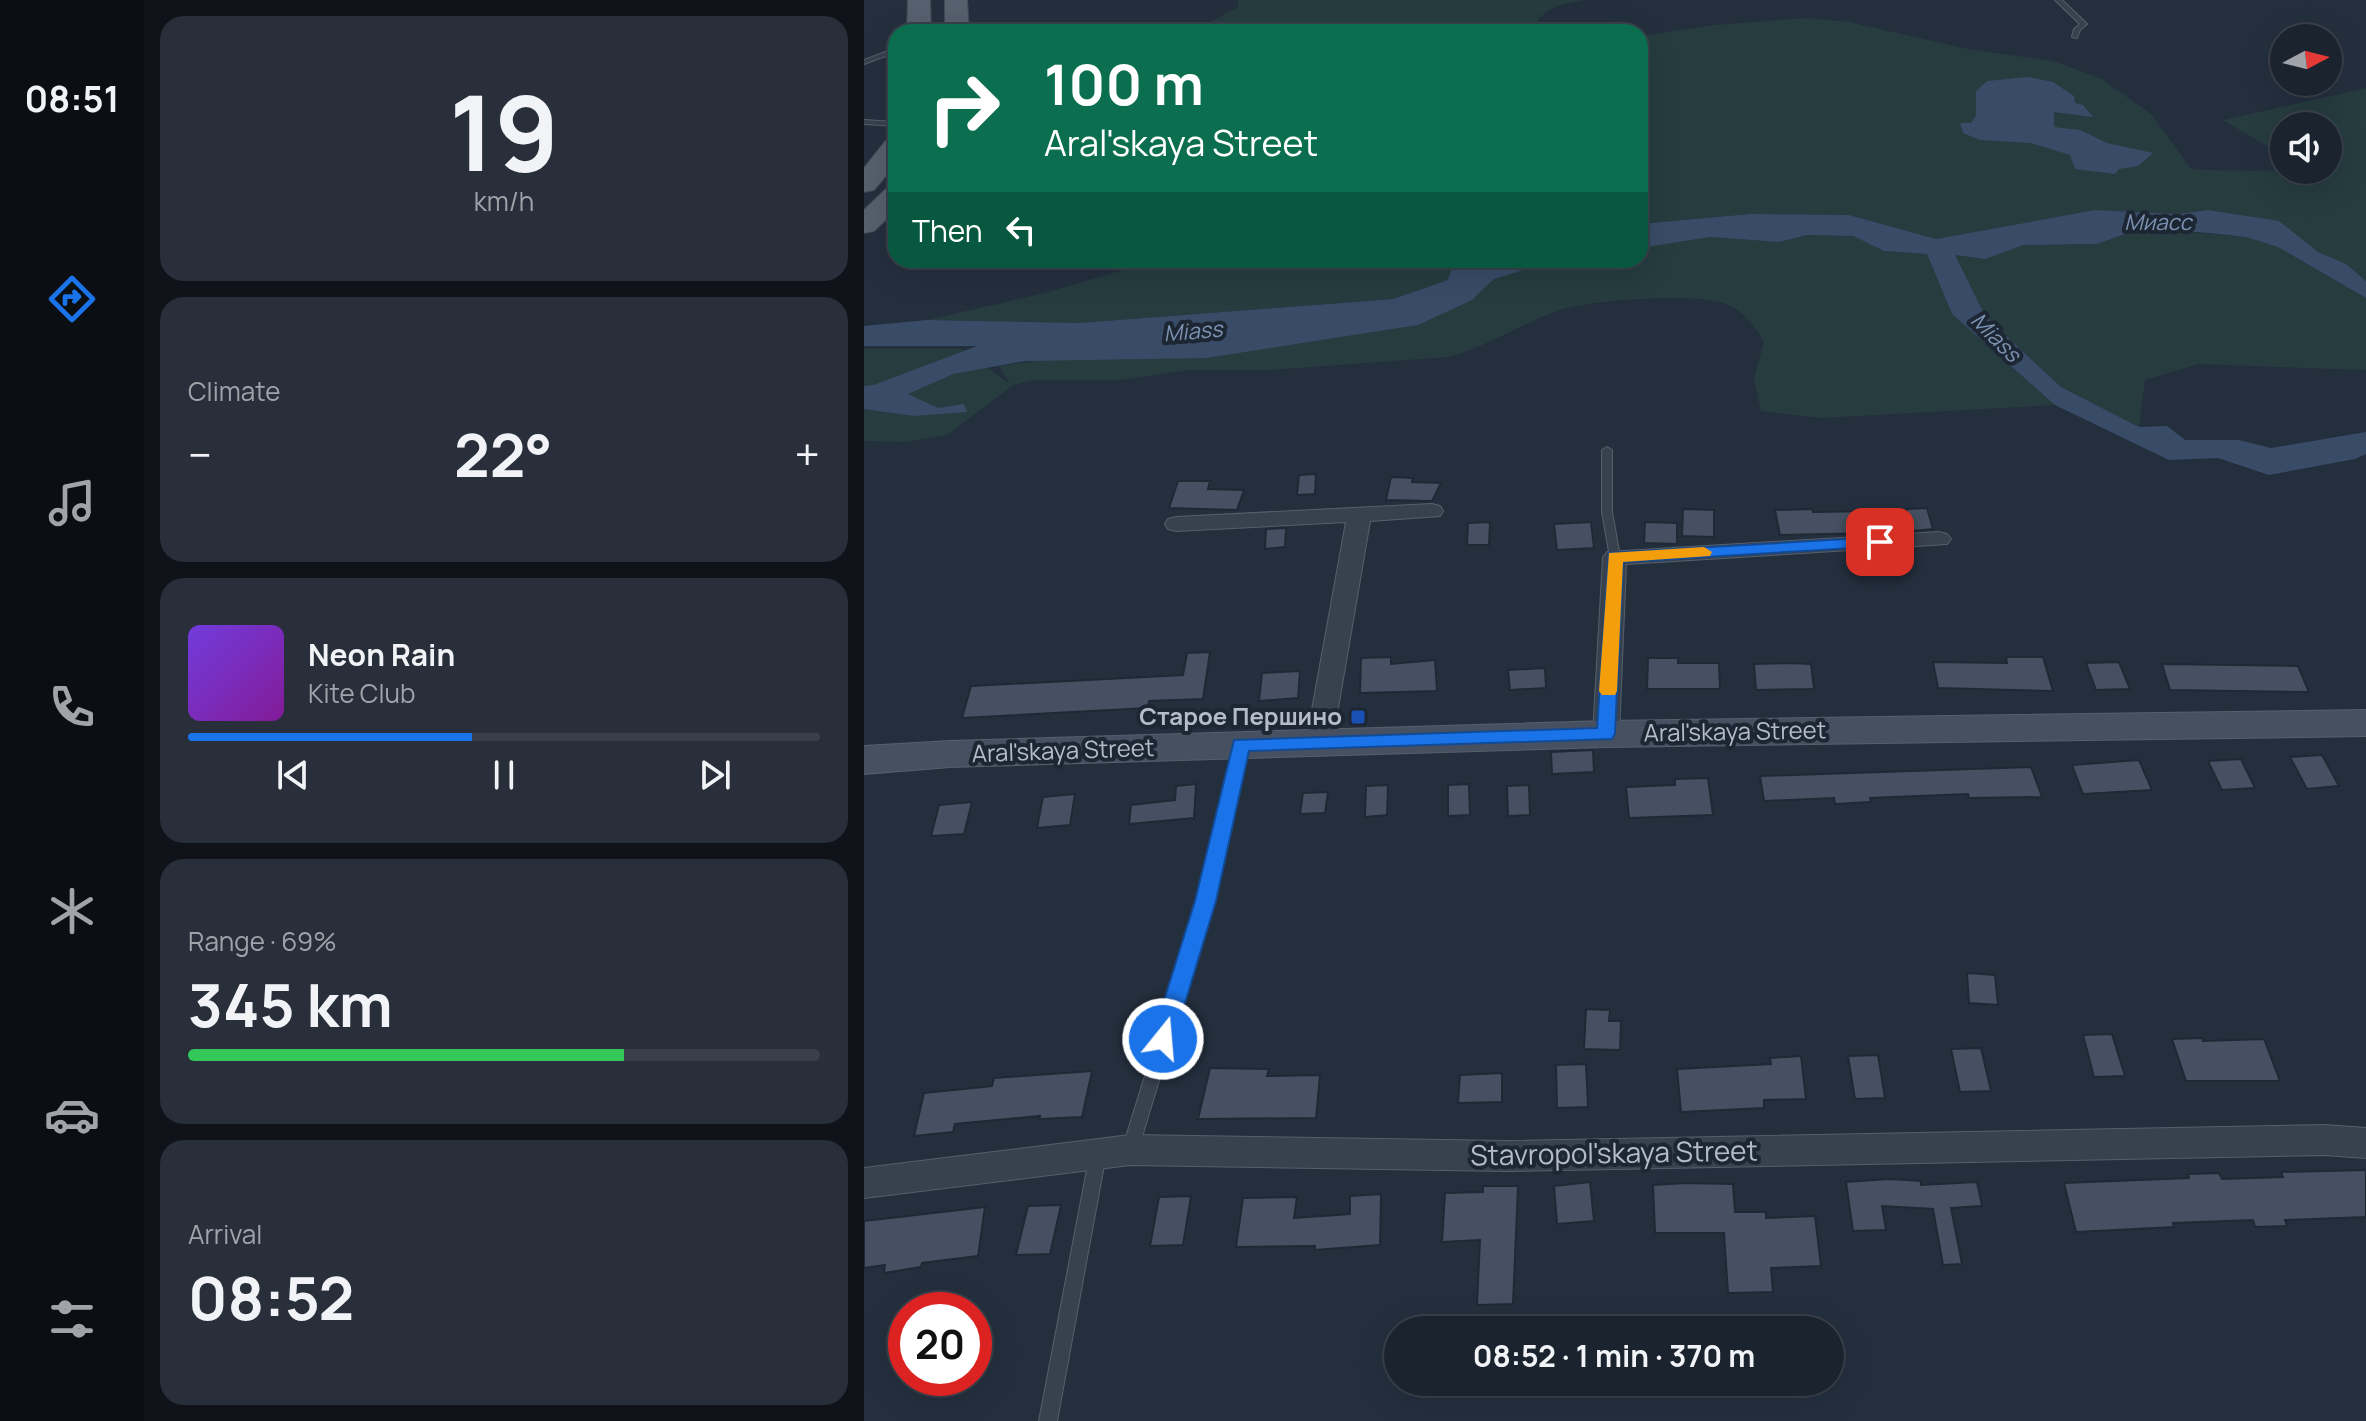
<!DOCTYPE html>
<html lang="en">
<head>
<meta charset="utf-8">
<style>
	body { margin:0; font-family:Manrope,sans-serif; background:#282f3a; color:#f1f3f6; height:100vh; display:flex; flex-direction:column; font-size:30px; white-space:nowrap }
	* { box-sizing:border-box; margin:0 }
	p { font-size:26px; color:#a0a4aa }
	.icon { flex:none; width:44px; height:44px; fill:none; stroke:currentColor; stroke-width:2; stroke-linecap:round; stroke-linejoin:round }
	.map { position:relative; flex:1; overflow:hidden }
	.details { display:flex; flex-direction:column; gap:16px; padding:16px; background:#0f1319; width:720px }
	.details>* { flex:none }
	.hud { position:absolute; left:24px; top:24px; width:760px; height:244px; border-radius:24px; box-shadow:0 8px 32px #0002,0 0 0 2px #39404a; background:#0b6e4f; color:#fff; overflow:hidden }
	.needle { width:52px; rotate:83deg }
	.tools { position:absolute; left:1406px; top:24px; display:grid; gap:16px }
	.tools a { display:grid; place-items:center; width:72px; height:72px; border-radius:50%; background:#1b232e; box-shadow:0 8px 32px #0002,0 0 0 2px #39404a; font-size:40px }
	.speed { position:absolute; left:24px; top:1292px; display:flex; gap:16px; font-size:40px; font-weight:700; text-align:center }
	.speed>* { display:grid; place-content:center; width:104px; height:104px; border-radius:50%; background:#1b232e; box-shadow:0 8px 32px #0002,0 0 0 2px #39404a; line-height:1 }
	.speed .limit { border:12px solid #d22; background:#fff; color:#111 }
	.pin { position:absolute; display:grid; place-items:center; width:68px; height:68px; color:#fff; margin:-34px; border-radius:16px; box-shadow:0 4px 12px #0006 }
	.me { position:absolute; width:88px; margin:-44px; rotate:17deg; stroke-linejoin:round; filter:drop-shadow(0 0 6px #0008) }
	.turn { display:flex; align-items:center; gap:28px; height:168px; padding:0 24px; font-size:36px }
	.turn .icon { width:104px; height:104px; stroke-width:2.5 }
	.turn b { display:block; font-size:56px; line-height:68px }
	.then { display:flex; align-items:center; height:76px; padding:0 24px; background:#0003; gap:16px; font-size:30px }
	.big { font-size:60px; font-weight:700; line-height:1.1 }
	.details .tile { flex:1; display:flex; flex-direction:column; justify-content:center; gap:12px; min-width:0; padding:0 28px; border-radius:24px; background:#282f3a }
	.details .dial { align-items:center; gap:0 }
	.dial b { font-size:104px; line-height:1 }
	.song { display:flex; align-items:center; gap:24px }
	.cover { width:96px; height:96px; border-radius:12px; background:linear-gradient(135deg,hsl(260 70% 55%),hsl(290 70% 35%)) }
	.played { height:8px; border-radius:4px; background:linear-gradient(90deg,#1a73e8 45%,#39404a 45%) }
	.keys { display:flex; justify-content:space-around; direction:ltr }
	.heat { display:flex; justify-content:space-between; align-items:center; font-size:44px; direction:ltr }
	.charge { height:12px; border-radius:6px; background:linear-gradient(90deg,#34c759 69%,#39404a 0) }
	.trip { position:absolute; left:520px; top:1316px; width:460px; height:80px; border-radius:40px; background:#1b232e; box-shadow:0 8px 32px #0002,0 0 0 2px #39404a; font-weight:700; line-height:80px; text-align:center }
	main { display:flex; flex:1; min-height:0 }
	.dock { display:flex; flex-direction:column; width:144px; justify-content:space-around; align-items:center; background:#0b0e12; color:#a0a4aa }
	.dock .icon { width:56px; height:56px }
	.dock .current { color:#1a73e8 }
	.dock b { font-size:36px; color:#f1f3f6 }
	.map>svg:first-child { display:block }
	.green { fill:#263c3f }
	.water { fill:#394c67 }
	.building { fill:#455162; stroke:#1f2835; stroke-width:2 }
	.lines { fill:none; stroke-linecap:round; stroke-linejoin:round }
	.lane-casing { stroke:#565f6c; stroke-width:2 }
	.street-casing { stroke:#565f6c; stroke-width:2 }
	.secondary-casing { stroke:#565f6c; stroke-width:2 }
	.primary-casing { stroke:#414a57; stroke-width:2 }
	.lane { fill:#38414e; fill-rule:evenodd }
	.street { fill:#38414e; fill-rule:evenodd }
	.secondary { fill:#465061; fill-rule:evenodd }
	.primary { fill:#56606e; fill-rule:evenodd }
	.route { fill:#1a73e8; stroke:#114b97; stroke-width:2 }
	.slow { fill:#f59e0b }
	.transit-dot { fill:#1a4fb4; stroke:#1d2633; stroke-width:3 }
	.labels { text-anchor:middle; stroke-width:8; stroke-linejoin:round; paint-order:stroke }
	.far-water-label { font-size:22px; font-style:italic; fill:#7c92b1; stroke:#1d2633 }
	.poi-label { font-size:24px; font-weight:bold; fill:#b4bcc9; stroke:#1d2633; text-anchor:end }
	.street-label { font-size:24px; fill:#b4bcc9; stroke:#1d2633 }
	.near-street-label { font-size:28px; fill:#b4bcc9; stroke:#1d2633 }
</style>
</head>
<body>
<main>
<nav class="dock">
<b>08:51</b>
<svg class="icon current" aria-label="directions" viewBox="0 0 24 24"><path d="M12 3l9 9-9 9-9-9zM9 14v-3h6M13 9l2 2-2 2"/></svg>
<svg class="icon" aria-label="music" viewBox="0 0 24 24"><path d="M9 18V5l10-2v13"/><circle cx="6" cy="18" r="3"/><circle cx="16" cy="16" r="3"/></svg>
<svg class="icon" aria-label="phone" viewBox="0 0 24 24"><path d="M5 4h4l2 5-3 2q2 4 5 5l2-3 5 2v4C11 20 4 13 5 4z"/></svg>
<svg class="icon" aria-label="climate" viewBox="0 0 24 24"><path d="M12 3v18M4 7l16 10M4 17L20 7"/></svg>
<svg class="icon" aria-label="car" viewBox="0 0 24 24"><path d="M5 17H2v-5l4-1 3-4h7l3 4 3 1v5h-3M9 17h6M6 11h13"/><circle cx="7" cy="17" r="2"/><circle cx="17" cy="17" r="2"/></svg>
<svg class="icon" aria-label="filters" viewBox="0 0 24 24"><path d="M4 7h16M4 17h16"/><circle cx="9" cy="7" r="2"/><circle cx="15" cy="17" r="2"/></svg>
</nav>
<section class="details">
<div class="tile dial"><b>19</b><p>km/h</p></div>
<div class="tile"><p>Climate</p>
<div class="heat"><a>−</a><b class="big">22°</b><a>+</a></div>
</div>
<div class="tile">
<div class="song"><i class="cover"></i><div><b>Neon Rain</b><p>Kite Club</p></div></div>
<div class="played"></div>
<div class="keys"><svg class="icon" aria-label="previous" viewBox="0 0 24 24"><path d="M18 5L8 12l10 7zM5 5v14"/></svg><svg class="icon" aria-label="pause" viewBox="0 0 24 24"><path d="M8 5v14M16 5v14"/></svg><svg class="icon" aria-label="next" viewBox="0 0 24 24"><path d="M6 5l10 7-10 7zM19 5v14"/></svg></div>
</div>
<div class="tile"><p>Range · 69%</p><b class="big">345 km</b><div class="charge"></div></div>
<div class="tile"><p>Arrival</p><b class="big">08:52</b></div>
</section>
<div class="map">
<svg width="1502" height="1421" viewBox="0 0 1502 1421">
	<rect width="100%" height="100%" fill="#242f3e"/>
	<!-- green -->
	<g class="green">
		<path d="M 374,0 L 721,0 C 701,3 674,8 670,32 L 328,32 L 374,7 Z"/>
		<path d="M 941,18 L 985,22 L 1104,49 L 1189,61 L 1238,79 L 1288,115 L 1327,169 C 1375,172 1418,170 1464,170 L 1464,126 L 1420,126 L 1420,156 L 1359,120 L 1502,88 L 1502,281 L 1482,264 L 1454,252 L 1344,210 L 1314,214 L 1231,210 L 1072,239 L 985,215 L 886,214 L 776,224 L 776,36 L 851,25 Z"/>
		<polygon points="1276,228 1382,237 1414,247 1502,298 1502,370 1334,364 1281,380 1275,427 1197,387 1121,316 1090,255 1121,259 1160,245 1233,244"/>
		<path d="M 943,235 L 989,236 L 1020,251 L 1063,254 L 1088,314 L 1191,405 L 958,418 L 897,411 L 890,378 L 900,342 C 894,330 880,313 867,306 C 840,291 734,300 703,308 C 662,320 626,346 584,357 L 406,370 L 325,370 L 257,380 L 169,380 L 149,385 L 83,435 L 41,442 L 0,441 L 0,349 L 97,349 L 146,384 L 135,366 L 608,300 L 630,279 L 693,260 L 776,260 L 776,248 L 846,237 L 915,242 Z"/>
		<polygon points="293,260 591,260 584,280 529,299 215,323 63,320 181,293"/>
	</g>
	<!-- water -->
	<g class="water">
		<polygon points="1165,77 1189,82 1210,96 1211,103 1219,105 1229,117 1190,112 1190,127 1216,130 1243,143 1289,153 1274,166 1255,169 1251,174 1211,169 1206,155 1167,143 1116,140 1099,133 1096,123 1107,123 1112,116 1112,91 1123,81"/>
		<polygon points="1231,210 1314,214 1344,210 1415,221 1454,252 1482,264 1502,281 1502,298 1414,247 1382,237 1345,233 1277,228 1233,244 1160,245 1121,259 1091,255 1121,316 1197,387 1275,427 1303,426 1321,440 1375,440 1407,448 1502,432 1502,454 1491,459 1405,475 1354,458 1305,460 1191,405 1088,314 1063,254 1020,251 989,236 943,235 915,242 846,237 776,248 776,224 886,214 985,215 1072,239"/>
		<polygon points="591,260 693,260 630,279 608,300 554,325 342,358 161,361 89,374 44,394 74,408 100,404 103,412 50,416 0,409 0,386 10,385 113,346 0,346 0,326 63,320 215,323 529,299 584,280"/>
	</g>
	<!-- building -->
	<g class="building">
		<polygon points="452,474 451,494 433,495 435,475"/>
		<polygon points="527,477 549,478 548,482 577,483 568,501 522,500"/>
		<polygon points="314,481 346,481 344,489 380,490 373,510 305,508"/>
		<polygon points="1063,508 1069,529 1048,531 1042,509"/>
		<polygon points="819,509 850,510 850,537 818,536"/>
		<polygon points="948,509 949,512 1006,511 1011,533 916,535 911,510"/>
		<polygon points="626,522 625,545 603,545 604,523"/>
		<polygon points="727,522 730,548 693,550 690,524"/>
		<polygon points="781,522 813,523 813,544 780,543"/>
		<polygon points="422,528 421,547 401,549 402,529"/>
		<polygon points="346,652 339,699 285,701 284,708 98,718 107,686 319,675 323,653"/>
		<polygon points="527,657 527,664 571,660 573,691 496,693 497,658"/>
		<polygon points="1142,657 1179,657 1189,691 1074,688 1069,662 1143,663"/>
		<polygon points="784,658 814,658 814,663 855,663 856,689 783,689"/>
		<polygon points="1255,662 1266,689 1232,690 1222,663"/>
		<polygon points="926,663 947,664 950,689 892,690 890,664"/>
		<polygon points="1298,664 1434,666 1445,692 1306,690"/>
		<polygon points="681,668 682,688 646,690 644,670"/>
		<polygon points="436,671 434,698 395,701 398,673"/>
		<polygon points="729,750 730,772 688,774 687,752"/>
		<polygon points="1458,755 1475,786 1443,789 1426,757"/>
		<polygon points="1377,759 1391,788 1358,790 1344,761"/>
		<polygon points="1275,760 1288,790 1219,794 1208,765"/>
		<polygon points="1167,767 1178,797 1105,798 1104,794 1006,798 1007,802 971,804 970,798 900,801 896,776"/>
		<polygon points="844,778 849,815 765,818 762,787 811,785 811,779"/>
		<polygon points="332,784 330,818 265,824 267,805 311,800 312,786"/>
		<polygon points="605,784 606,815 584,816 584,785"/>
		<polygon points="524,785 523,815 501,817 502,786"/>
		<polygon points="665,785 666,815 644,816 643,786"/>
		<polygon points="464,792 461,813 436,814 439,793"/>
		<polygon points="211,794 206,825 173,828 179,797"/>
		<polygon points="108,802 100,834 67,836 75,805"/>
		<polygon points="1103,973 1131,975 1134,1005 1105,1003"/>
		<polygon points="722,1009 746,1010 745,1021 757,1021 756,1050 720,1049"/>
		<polygon points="1248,1034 1261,1076 1230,1077 1219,1035"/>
		<polygon points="1338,1038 1339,1041 1400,1039 1416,1081 1322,1081 1308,1039"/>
		<polygon points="1117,1048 1127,1091 1096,1092 1087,1049"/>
		<polygon points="1014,1055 1021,1098 991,1099 984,1056"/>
		<polygon points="937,1056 942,1099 900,1100 900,1108 817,1112 813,1069 907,1064 906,1058"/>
		<polygon points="722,1064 724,1107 693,1108 692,1065"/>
		<polygon points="346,1068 405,1069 403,1076 456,1075 452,1118 334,1119"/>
		<polygon points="228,1071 218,1117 175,1119 176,1116 91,1124 89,1132 50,1136 60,1093 128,1086 130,1078"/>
		<polygon points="638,1073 638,1102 594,1103 596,1075"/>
		<polygon points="1502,1170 1502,1217 1421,1220 1423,1226 1391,1227 1389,1220 1309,1223 1310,1227 1212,1232 1200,1183 1325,1178 1324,1174 1355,1173 1358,1179 1419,1177 1417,1172"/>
		<polygon points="1026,1179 1057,1181 1057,1185 1113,1182 1118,1206 1087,1208 1098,1264 1079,1265 1069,1209 1018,1206 1022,1230 989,1231 982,1182"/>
		<polygon points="726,1182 730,1221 693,1224 690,1186"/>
		<polygon points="821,1183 869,1184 871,1212 902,1212 902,1218 951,1216 957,1266 907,1268 909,1292 864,1293 860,1233 791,1233 789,1185"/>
		<polygon points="619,1186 654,1186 649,1304 613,1305 616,1240 578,1242 581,1193 619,1192"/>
		<polygon points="517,1194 516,1245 451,1250 451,1246 372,1247 379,1198 433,1197 430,1218 486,1214 486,1196"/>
		<polygon points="327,1196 319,1245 286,1246 295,1197"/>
		<polygon points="197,1205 186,1254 152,1255 164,1206"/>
		<polygon points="121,1207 114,1256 58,1263 57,1267 20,1273 21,1265 0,1268 0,1221"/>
	</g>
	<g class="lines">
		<!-- lane casing -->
		<g class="lane-casing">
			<g id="lane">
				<polygon points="1191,0 1198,0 1223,24 1216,30 1213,38 1208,37 1210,29 1216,24"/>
				<polygon points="32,48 32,52 0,64 0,60"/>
				<polygon points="0,120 32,122 32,126 0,124"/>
				<polygon points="743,447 748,450 748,512 756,557 751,560 746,557 738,512 738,450"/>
				<polygon points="377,741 383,745 349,901 274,1150 271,1155 266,1157 261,1155 258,1150 335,901 371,745"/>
				<polygon points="234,1147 239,1149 242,1154 193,1421 175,1421 226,1154 229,1149"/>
			</g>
		</g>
		<!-- street casing -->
		<g class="street-casing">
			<g id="street">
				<polygon points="568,504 576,506 579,511 576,516 506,521 468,743 464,750 455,753 446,750 442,743 482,522 312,531 304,529 301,524 304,519 312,517"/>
				<polygon points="1075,532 1083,534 1087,539 1083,544 762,564 755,734 751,741 742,743 733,741 729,734 739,557 743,552"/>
				<polygon points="1460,1125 1502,1128 1502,1158 1460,1155 643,1171 266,1165 0,1198 0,1168 266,1135 643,1141"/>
			</g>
		</g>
		<!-- secondary casing -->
		<g class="secondary-casing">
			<polygon id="secondary" points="1502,710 1502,736 742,747 86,767 0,774 0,746 86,741 742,721"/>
		</g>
		<!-- primary casing -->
		<g class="primary-casing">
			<g id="primary">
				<polygon points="44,0 66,0 67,32 43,32"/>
				<polygon points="81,0 103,0 105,32 81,32"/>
				<polygon points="32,136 32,164 10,190 0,192 0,168 23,139"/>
				<polygon points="32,187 32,210 10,231 0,233 0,210 22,189"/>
			</g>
		</g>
		<!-- lane -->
		<use href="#lane" class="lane"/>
		<!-- street -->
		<use href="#street" class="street"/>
		<!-- secondary -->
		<use href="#secondary" class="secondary"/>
		<!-- primary -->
		<use href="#primary" class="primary"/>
	</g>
	<!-- route -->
	<polygon class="route" points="1016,537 1025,542 1022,546 759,562 751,734 748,739 385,751 352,901 310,1039 307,1046 299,1049 292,1046 288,1039 331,901 370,740 733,728 745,553"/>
	<!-- slow -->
	<polygon class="slow" points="840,547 848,552 846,556 759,562 753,691 751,695 738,695 735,691 745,553"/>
	<!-- markers -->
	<rect class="transit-dot" x="486" y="709" width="16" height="16" rx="4"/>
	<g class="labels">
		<!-- far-water labels -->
		<g class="far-water-label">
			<text x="1294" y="230">Миасс</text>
			<text transform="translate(329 331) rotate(-5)" y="8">Miass</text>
			<text transform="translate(1132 337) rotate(45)" y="8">Miass</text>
		</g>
		<!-- poi labels -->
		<g class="poi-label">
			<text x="478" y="725">Старое Першино</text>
		</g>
		<!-- street labels -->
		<g class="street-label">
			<text transform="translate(871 732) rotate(-1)" y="8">Aral'skaya Street</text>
			<text transform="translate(199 751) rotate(-2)" y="8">Aral'skaya Street</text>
		</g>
		<!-- near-street labels -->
		<g class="near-street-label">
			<text transform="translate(750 1153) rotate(-1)" y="10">Stavropol'skaya Street</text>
		</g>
	</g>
</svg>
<div class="tools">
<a><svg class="needle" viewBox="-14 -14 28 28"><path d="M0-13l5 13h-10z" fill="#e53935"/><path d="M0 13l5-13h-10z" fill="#a0a4aa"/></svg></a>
<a><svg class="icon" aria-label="sound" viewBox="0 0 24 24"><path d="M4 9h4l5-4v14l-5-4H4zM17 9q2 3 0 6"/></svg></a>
</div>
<div class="speed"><div class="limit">20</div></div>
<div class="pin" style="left:1016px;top:542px;background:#d93025"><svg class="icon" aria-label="arrive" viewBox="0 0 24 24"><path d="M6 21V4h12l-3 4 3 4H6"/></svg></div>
<svg class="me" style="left:299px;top:1039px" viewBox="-20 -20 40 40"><circle r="17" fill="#1a73e8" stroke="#fff" stroke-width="3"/><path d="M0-11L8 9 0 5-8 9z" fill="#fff"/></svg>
<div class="trip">08:52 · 1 min · 370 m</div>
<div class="hud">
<div class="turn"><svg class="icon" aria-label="right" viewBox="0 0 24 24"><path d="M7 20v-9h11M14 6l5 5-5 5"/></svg><div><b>100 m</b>Aral'skaya Street</div></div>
<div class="then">Then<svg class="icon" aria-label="left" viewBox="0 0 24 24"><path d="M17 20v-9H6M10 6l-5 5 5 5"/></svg></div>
</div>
</div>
</main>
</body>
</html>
